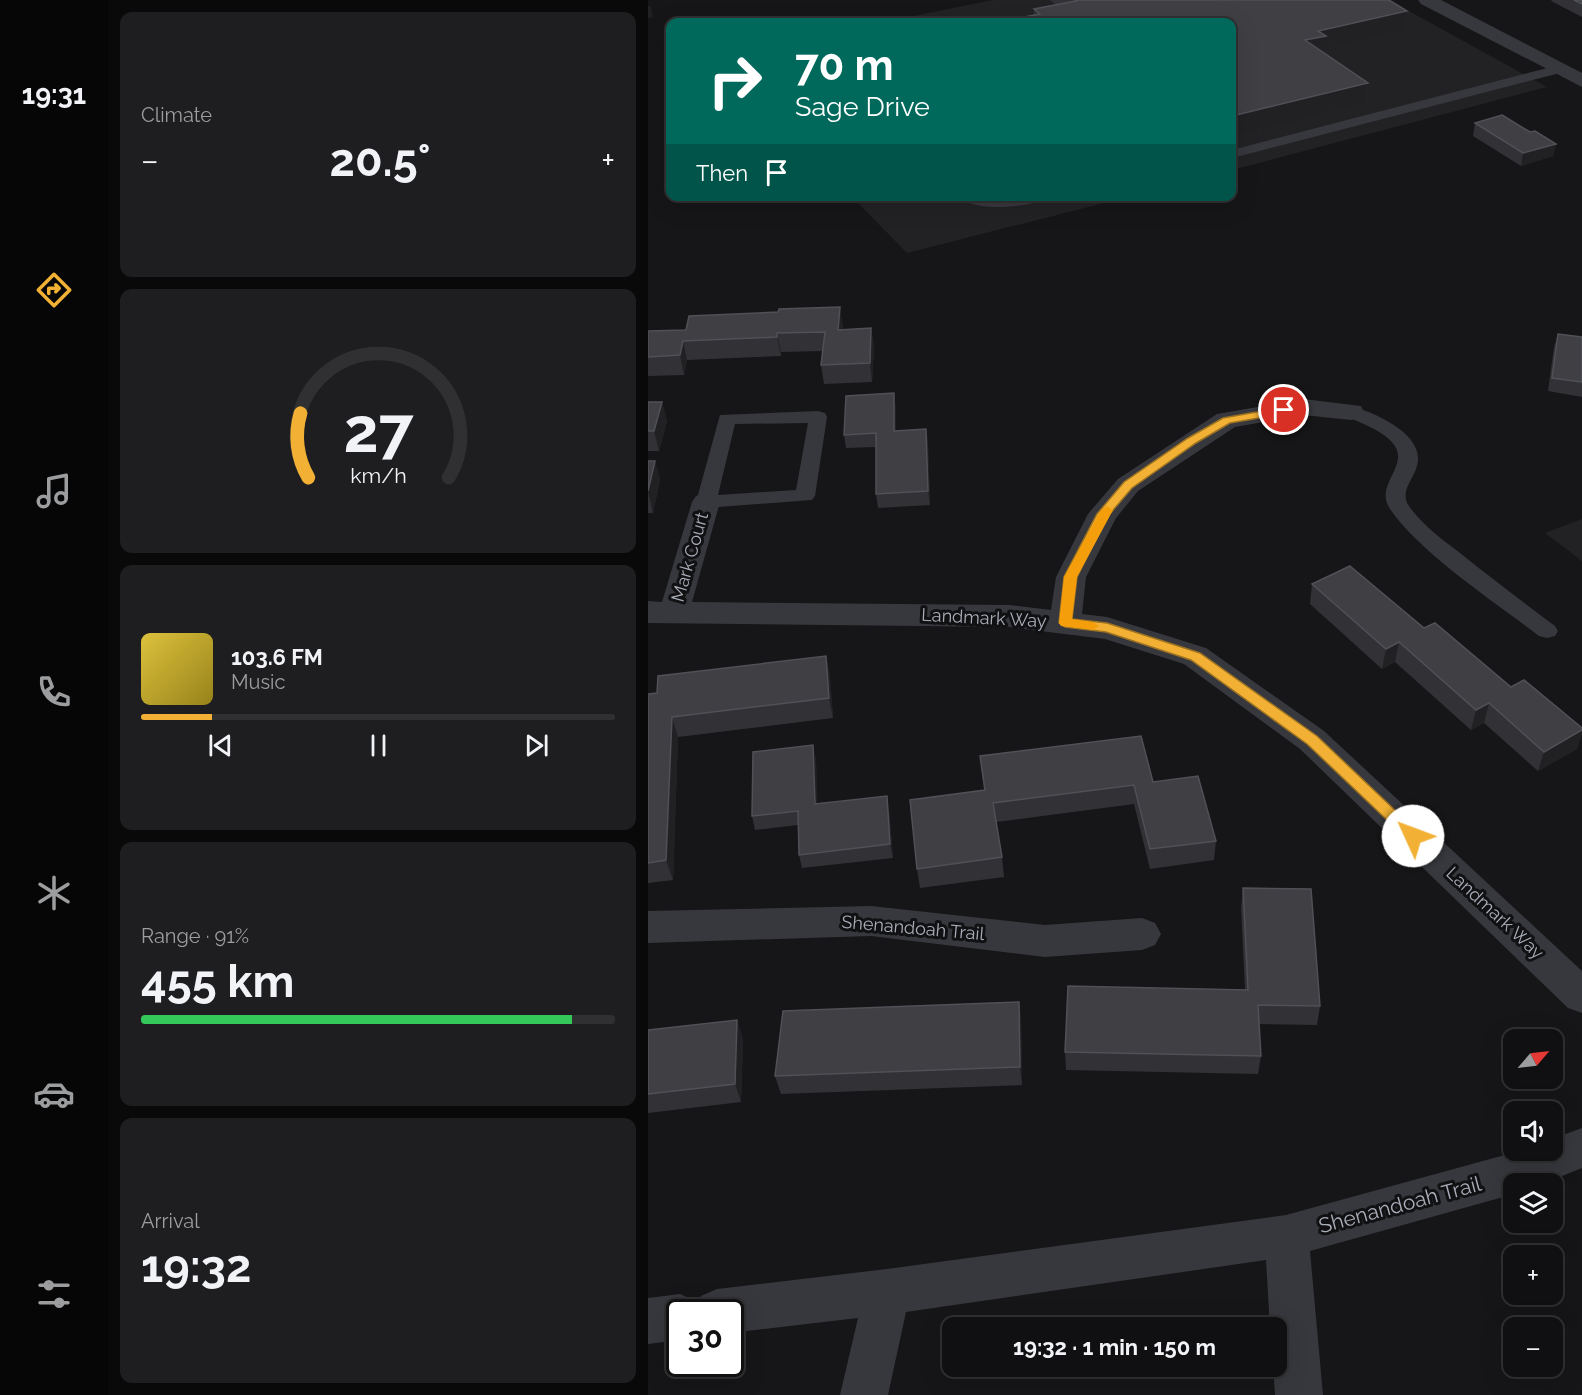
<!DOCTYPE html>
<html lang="en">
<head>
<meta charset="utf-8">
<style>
	body { margin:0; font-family:Raleway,sans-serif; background:#1e1e20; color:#f1f3f6; height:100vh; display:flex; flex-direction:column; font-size:22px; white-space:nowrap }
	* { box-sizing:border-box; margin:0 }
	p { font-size:20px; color:#9c9d9f }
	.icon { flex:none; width:33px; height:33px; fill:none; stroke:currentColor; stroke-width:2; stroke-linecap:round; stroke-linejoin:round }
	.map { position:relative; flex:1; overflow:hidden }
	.side { display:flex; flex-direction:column; gap:12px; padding:12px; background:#09090a; width:540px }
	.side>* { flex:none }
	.top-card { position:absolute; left:18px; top:18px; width:570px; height:183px; border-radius:12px; box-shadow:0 6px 24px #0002,0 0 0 2px #303032; background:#00695c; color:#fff; overflow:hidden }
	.needle { width:39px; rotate:62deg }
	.fabs { position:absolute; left:855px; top:1029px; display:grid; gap:12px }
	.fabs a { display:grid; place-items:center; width:60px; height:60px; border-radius:12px; background:#101012; box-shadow:0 6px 24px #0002,0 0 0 2px #303032; font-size:30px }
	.speed { position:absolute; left:18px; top:1299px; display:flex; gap:12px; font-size:30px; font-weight:700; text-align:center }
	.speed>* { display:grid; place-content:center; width:78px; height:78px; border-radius:50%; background:#101012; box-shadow:0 6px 24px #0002,0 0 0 2px #303032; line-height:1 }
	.speed .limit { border:3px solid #111; border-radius:9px; background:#fff; color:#111 }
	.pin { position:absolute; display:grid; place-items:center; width:51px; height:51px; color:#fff; margin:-26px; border:3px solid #fff; border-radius:50%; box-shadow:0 2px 6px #0007 }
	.me { position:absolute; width:66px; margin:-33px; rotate:313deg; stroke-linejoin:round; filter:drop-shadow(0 0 4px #0008) }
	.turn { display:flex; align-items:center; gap:21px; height:126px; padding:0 30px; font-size:27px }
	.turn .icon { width:78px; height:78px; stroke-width:2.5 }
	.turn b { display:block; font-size:42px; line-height:51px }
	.then { display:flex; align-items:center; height:57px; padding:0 30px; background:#0003; gap:12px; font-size:22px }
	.big { font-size:45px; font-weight:700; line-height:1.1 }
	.side .widget { flex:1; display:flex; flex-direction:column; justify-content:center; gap:9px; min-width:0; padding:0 21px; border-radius:12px; background:#1e1e20 }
	.side .dial { align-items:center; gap:0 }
	.dial svg { height:156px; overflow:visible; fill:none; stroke:#303032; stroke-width:7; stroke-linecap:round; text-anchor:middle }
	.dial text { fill:#f1f3f6; stroke:none }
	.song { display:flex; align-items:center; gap:18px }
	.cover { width:72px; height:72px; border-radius:9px; background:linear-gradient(135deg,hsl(50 70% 55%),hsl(50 70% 35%)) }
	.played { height:6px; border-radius:3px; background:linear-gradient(90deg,#f2b134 15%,#303032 15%) }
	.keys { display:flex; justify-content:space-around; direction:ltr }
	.heat { display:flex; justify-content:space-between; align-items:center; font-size:33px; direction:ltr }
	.charge { height:9px; border-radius:4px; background:linear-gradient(90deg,#34c759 91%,#303032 0) }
	.trip { position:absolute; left:294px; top:1317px; width:345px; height:60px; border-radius:12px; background:#101012; box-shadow:0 6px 24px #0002,0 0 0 2px #303032; font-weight:700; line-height:60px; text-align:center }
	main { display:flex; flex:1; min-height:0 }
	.tabs { display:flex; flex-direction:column; width:108px; justify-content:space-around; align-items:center; background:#060607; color:#9c9d9f }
	.tabs .icon { width:42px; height:42px }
	.tabs .selected { color:#f2b134 }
	.tabs b { font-size:27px; color:#f1f3f6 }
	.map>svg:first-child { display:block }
	.built { fill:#222225 }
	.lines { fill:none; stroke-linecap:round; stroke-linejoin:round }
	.service { fill:#37383d; fill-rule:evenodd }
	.minor { fill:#37383d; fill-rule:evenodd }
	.tertiary { fill:#37383d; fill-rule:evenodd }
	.wall { fill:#323236 }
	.shaded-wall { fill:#212124 }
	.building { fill:#3f3f44; stroke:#4f5156; stroke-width:1.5 }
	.route { fill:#f2b134; stroke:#9d7322; stroke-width:1.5 }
	.slow { fill:#f59e0b }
	.labels { text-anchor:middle; stroke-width:6; stroke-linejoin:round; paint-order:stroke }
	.street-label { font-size:18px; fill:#a8adb8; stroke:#111113 }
	.near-street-label { font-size:21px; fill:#a8adb8; stroke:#111113 }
</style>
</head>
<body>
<main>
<nav class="tabs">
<b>19:31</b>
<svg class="icon selected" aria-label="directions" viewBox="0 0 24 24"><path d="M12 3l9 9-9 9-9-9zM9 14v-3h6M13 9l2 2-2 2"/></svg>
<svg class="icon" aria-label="music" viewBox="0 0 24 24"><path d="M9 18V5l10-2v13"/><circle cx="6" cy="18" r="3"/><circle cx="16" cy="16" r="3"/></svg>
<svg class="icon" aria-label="phone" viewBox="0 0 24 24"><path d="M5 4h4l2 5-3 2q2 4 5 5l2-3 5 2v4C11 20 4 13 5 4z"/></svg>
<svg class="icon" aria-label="climate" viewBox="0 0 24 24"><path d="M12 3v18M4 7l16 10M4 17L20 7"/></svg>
<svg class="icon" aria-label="car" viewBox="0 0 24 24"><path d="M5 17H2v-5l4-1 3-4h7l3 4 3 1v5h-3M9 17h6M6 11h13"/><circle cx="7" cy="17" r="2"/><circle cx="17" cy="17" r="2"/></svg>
<svg class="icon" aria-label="filters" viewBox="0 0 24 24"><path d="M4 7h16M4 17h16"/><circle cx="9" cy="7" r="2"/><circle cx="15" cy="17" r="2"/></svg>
</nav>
<section class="side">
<div class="widget"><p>Climate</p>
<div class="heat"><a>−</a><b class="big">20.5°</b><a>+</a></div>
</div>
<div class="widget dial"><svg viewBox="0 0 100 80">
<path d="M14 69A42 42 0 1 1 86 69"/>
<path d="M14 69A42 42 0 0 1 10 36" stroke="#f2b134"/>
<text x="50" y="56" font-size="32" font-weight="700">27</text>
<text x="50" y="72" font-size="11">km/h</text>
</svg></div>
<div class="widget">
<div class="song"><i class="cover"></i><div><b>103.6 FM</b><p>Music</p></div></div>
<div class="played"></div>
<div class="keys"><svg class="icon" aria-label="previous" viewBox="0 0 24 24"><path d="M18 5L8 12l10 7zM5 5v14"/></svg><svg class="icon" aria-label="pause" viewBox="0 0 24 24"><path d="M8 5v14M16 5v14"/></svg><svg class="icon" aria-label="next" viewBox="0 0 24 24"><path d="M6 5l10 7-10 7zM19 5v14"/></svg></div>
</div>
<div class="widget"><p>Range · 91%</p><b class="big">455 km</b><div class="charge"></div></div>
<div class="widget"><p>Arrival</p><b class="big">19:32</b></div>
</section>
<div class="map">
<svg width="934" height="1395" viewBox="0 0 934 1395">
	<rect width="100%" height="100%" fill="#161618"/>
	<!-- built -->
	<g class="built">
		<polygon points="345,0 741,0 899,87 584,170 584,22 236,22"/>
		<polygon points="204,197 480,197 259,253"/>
		<polygon points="934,519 934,561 897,533"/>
	</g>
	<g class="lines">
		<!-- service -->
		<g class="service">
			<polygon points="911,65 916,66 918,69 916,72 584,158 584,150"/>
			<path d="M 311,196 L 406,196 L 404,199 C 381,205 330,215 311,196 Z"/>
			<path d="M 703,406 C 725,412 772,432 770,460 C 769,479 747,491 764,510 C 777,527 795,540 812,553 C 843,578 875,602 907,626 L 910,631 L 907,636 L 899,638 L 891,636 C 847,602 773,554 742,509 C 719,475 799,453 696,416 L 694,412 L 696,408 Z"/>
			<path d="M 170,411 L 177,413 L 179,417 L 167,496 L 164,500 L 58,508 L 51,506 L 48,502 L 72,415 ZM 160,423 L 148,490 L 70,495 L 87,424 Z"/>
		</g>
		<!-- minor -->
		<g class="minor">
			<polygon points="655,399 713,406 716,412 713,418 703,420 655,415 587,427 490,491 468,518 438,577 434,614 459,617 558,648 676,731 934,971 934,1013 920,1008 652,749 536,664 457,639 361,627 0,623 0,601 14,602 44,502 48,496 58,493 68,496 72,502 44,602 361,605 403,610 408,577 440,514 470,479 569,414"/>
			<polygon points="223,906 397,925 494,918 507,923 513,934 507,945 494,950 397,957 223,936 0,943 0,911"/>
			<polygon points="934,1128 934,1168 894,1184 866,1184 866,1194 662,1251 675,1395 627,1395 625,1366 628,1366 628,1328 622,1328 618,1260 258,1312 240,1395 192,1395 210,1318 82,1333 82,1312 32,1312 32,1340 0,1344 0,1298 32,1294 48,1301 49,1304 53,1296 69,1289 239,1269 638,1215 875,1150 904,1150 904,1139"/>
		</g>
		<!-- tertiary -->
		<polygon class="tertiary" points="770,0 793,0 934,73 934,87 773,4"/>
	</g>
	<!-- wall -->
	<g class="wall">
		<polygon points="402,0 741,0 759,11 756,31 676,50 676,53 720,83 718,104 584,138 584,22 386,15 386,9 408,5"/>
		<polygon points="904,0 934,0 934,17 903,1"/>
		<polygon points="827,123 882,132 908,144 905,156 873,166 825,136"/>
		<polygon points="195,326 195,330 223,328 226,347 224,382 176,384 173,365 175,351 133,352 133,356 39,360 36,375 0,376 0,331"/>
		<polygon points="910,334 934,337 934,397 900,391 906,347"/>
		<polygon points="0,402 14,402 19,421 11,451 0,451"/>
		<polygon points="248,406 248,431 278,429 280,443 282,505 230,508 228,494 228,447 198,448 196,435"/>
		<polygon points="0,461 7,461 12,480 5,513 0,513"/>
		<polygon points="664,584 776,628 863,687 934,728 934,733 929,749 890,771 836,723 823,730 747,662 734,669 662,604"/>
		<polygon points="178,656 182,676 185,718 30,737 25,880 0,883 0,694 9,693"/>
		<polygon points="332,756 505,782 568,841 566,860 502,869 486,804 348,822 354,857 356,877 272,888 269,869 336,790"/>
		<polygon points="168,759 169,804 241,810 245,858 154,868 151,855 150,825 107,830 104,816"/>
		<polygon points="595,888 672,1006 669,1025 611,1024 613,1056 610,1074 418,1070 417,1052 597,990 593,907"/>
		<polygon points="371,1002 373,1020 374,1085 133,1094 127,1076"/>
		<polygon points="0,1030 95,1038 93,1102 0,1113"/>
	</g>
	<!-- shaded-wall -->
	<g class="shaded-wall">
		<polygon points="0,6 2,6 5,17 0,18"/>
		<polygon points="759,11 756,31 676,50 675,56 657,40 670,31"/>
		<polygon points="720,83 718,104 584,138 584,116"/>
		<polygon points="908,144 905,156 873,166 875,153"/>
		<polygon points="192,307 195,326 193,349 190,330"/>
		<polygon points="223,328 226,347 224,382 222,363"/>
		<polygon points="129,333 133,352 133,356 129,337"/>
		<polygon points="35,341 39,360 36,375 32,355"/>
		<polygon points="246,393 248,406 248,445 246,431"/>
		<polygon points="14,402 19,421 11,451 6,431"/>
		<polygon points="278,429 280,443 282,505 280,491"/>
		<polygon points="7,461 12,480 5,513 0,491"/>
		<polygon points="751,642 747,662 734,669 738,649"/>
		<polygon points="178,656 182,676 185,718 181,698"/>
		<polygon points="841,703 836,723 823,730 828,710"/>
		<polygon points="24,717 30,737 25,880 18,860"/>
		<polygon points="934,730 934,733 929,749 890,771 896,752"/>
		<polygon points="165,745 168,759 170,818 167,804"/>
		<polygon points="239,796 241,810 245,858 242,844"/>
		<polygon points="371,1002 373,1020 374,1085 372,1067"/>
		<polygon points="89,1020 95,1038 93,1102 87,1084"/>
	</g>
	<!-- building -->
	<g class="building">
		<polygon points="427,0 741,0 759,11 670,31 678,36 657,40 720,83 584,116 584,22 350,22 392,14 386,9 428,1"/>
		<polygon points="926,0 934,0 934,4"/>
		<polygon points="854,115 882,132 887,131 908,144 875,153 827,123"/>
		<polygon points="192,307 190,330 223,328 222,363 173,365 177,332 129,333 129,337 35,341 32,355 0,357 0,331 38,330 41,316 130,312 131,309"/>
		<polygon points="910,334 934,337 934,382 904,378"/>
		<polygon points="246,393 246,431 278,429 280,491 228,494 228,433 196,435 198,396"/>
		<polygon points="0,402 14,402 6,431 0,431"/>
		<polygon points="0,461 7,461 0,491"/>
		<polygon points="702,566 776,628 787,623 863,687 876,680 934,728 934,730 896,752 841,703 828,710 751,642 738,649 664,584"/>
		<polygon points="178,656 181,698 24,717 18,860 0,863 0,694 9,693 10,676"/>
		<polygon points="493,736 505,782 550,776 568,841 502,849 486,785 345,803 354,857 269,869 262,800 337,790 332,756"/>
		<polygon points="165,745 167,804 239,796 242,844 151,855 150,811 104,816 105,752"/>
		<polygon points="595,888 663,889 672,1006 610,1005 613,1056 417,1052 420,986 600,990"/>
		<polygon points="371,1002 372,1067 127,1076 135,1011"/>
		<polygon points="89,1020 87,1084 0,1094 0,1030"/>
	</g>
	<!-- route -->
	<polygon class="route" points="636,407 642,410 640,413 582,423 548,443 484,488 460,516 429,577 424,619 459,623 552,653 669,736 770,832 773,836 770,840 760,840 659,744 543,660 458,632 417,627 411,623 416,577 449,514 476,482 540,438 575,418"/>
	<!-- slow -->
	<polygon class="slow" points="459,506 465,510 429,577 424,619 445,622 451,626 445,630 413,626 411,623 416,577 453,510"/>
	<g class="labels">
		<!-- street labels -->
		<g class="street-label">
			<text transform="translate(42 557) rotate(-74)" y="6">Mark Court</text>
			<text transform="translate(336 618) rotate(3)" y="6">Landmark Way</text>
			<text transform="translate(847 913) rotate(43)" y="6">Landmark Way</text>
			<text transform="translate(265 928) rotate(5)" y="6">Shenandoah Trail</text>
		</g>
		<!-- near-street labels -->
		<g class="near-street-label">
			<text transform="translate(752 1205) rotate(-15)" y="7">Shenandoah Trail</text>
		</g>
	</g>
</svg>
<div class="fabs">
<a><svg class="needle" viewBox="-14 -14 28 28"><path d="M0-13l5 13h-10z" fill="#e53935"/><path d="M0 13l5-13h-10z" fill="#9c9d9f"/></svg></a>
<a><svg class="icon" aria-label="sound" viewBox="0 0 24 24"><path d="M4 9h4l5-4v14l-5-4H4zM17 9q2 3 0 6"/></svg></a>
<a><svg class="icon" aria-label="layers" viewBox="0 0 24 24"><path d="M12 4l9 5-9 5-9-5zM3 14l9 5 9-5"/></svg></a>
<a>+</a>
<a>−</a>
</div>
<div class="speed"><div class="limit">30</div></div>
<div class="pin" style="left:636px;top:410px;background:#d93025"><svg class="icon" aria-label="arrive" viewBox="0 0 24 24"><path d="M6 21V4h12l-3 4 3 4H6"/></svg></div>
<svg class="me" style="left:765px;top:836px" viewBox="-20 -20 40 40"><circle r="19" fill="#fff"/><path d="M0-13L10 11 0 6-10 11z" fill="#f2b134"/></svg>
<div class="trip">19:32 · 1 min · 150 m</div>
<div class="top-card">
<div class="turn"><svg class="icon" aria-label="right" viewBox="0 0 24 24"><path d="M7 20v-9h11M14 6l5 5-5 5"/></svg><div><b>70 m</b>Sage Drive</div></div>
<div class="then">Then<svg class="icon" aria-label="arrive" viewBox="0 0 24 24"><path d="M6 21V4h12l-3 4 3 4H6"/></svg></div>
</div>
</div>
</main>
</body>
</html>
